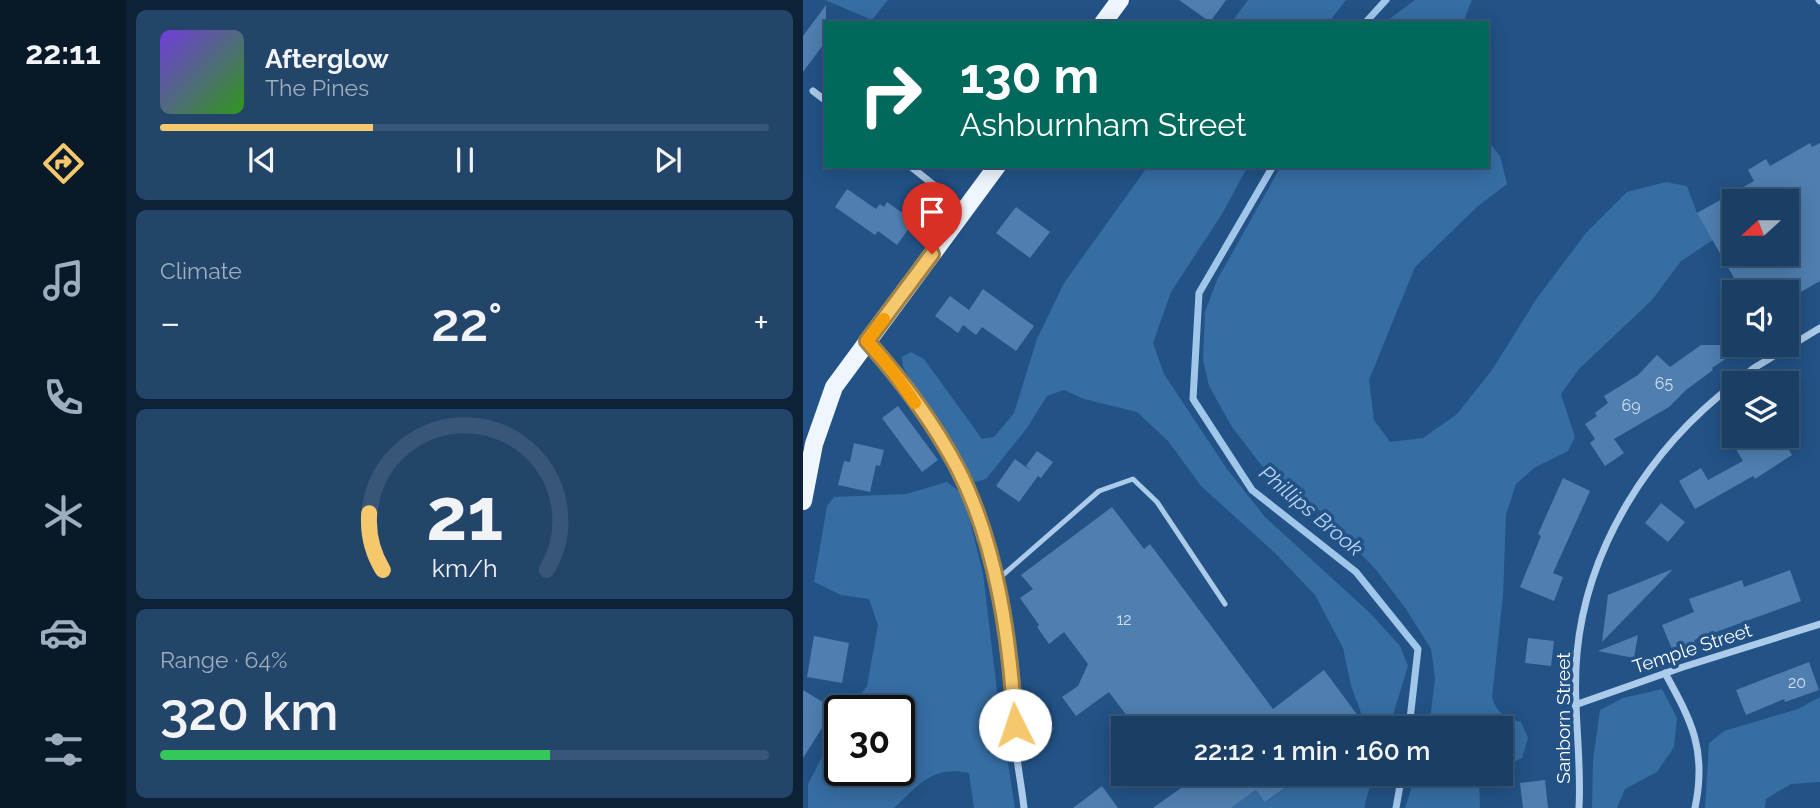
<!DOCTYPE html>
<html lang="en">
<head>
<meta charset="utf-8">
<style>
	body { margin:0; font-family:Raleway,sans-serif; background:#23456a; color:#f1f3f6; height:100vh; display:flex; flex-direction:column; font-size:26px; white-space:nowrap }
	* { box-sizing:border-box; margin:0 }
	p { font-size:23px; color:#9faebf }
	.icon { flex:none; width:38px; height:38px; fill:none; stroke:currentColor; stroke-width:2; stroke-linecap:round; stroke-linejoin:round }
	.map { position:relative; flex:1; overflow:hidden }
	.details { display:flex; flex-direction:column; gap:10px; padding:10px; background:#0e2237; width:677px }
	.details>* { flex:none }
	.guide { position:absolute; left:21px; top:21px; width:665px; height:147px; border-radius:0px; box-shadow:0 4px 18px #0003,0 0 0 2px #385778; background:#00695c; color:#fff; overflow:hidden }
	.needle { width:46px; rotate:249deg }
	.controls { position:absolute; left:919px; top:189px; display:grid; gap:14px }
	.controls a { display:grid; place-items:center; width:77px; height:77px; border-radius:0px; background:#1a3e64; box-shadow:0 4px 18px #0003,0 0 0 2px #385778; font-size:35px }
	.speed { position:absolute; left:21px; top:695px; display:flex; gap:14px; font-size:35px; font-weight:700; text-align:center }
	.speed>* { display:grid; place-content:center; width:91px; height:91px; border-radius:50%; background:#1a3e64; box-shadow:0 4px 18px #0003,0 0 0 2px #385778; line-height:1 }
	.speed .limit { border:4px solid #111; border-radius:10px; background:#fff; color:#111 }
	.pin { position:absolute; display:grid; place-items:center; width:60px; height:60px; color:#fff; margin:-72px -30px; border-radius:50% 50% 50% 0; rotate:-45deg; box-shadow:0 0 7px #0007 }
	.pin .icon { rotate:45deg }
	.me { position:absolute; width:77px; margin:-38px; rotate:356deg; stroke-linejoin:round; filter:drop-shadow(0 0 5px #0008) }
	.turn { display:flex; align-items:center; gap:24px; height:147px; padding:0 21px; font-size:32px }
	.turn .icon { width:91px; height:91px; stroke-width:2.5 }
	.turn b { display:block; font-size:49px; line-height:60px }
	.big { font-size:52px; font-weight:600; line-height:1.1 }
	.details .card { flex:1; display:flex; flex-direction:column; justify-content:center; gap:10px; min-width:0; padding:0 24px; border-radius:10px; background:#23456a }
	.details .dial { align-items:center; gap:0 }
	.dial svg { height:182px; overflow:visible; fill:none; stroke:#385778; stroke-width:7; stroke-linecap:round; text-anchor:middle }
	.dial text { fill:#f1f3f6; stroke:none }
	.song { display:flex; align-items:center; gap:21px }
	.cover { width:84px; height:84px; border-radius:10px; background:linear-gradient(135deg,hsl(260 70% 55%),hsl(110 70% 35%)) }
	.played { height:7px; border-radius:4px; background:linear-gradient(90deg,#f5c86e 35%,#385778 35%) }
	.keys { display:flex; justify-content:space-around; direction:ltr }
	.heat { display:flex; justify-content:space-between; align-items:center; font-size:38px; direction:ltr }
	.charge { height:10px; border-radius:5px; background:linear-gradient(90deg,#34c759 64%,#385778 0) }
	.trip { position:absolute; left:308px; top:716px; width:402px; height:70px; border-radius:0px; background:#1a3e64; box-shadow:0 4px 18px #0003,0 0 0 2px #385778; font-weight:600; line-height:70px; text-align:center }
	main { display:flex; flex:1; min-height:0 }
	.tab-bar { display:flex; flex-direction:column; width:126px; justify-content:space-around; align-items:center; background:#0a1928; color:#9faebf }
	.tab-bar .icon { width:49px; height:49px }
	.tab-bar .active { color:#f5c86e }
	.tab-bar b { font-size:32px; color:#f1f3f6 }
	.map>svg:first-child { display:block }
	.green { fill:#366da3 }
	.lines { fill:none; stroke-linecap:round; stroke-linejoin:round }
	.stream { stroke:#a0c6ea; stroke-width:7 }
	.building { fill:#4f7fb0; fill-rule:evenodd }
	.lane { stroke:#accae9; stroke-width:5 }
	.street { stroke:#accae9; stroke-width:7 }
	.primary { stroke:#eff6fe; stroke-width:18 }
	.route-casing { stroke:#9f8248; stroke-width:18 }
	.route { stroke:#f5c86e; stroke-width:12 }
	.slow { stroke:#f59e0b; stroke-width:12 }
	.labels { text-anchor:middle; stroke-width:7; stroke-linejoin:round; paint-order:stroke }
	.number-label { font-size:16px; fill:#d3dfeb }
	.street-label { font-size:19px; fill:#fff; stroke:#225286 }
	.water-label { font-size:21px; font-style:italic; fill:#b8d4f1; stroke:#225286 }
</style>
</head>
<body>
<main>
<nav class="tab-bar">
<b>22:11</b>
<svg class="icon active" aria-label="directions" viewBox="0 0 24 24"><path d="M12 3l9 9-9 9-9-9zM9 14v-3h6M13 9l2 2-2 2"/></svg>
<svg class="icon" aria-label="music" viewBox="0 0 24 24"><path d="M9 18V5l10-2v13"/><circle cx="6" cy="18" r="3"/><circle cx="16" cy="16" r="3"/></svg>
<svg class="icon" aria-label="phone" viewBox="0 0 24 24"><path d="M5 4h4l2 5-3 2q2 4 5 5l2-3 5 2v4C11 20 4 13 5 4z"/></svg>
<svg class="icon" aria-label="climate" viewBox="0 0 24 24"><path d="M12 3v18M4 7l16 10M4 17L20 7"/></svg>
<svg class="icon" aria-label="car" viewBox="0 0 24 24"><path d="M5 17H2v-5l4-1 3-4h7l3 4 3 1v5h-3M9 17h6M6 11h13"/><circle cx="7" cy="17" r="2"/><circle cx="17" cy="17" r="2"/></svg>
<svg class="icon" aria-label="filters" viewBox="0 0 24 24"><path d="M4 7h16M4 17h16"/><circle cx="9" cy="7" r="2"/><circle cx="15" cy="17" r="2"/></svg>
</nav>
<section class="details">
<div class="card">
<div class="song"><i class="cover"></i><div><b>Afterglow</b><p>The Pines</p></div></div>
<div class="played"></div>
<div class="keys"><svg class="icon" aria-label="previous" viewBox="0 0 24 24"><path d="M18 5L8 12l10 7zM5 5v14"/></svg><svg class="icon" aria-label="pause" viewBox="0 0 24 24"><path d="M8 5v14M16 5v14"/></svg><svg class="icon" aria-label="next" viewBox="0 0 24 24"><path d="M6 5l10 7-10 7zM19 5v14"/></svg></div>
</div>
<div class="card"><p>Climate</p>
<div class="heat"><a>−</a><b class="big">22°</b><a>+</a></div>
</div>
<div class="card dial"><svg viewBox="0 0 100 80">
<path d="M14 69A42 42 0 1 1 86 69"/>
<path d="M14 69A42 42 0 0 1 8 44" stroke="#f5c86e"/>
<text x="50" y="56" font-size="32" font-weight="700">21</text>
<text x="50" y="72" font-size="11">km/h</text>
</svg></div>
<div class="card"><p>Range · 64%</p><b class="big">320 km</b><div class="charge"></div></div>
</section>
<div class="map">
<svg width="1017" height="808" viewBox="0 0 1017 808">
	<rect width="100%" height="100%" fill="#225286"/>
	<!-- green -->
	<g class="green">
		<polygon points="22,0 85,0 69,20"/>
		<polygon points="445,0 543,0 525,23 428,23"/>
		<polygon points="612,0 669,0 660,23 581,23"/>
		<path d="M 684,139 L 697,156 L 704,184 L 675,206 L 612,267 L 566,380 L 571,420 L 587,442 L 620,438 L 654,414 L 689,370 L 734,298 L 783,233 L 824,192 L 863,182 L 884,186 L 894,213 L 910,240 L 878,261 L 849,300 L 776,369 L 758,394 L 772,437 L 765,451 L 731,468 L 713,484 L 703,515 L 700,595 L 689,698 C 694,713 703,719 718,722 L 725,738 L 719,758 L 698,768 L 698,728 L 626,728 L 632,678 L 628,649 L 603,609 L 574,571 L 515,509 L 469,479 L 429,427 L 406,386 L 400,360 L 402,312 L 414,280 L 478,166 L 684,166 Z"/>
		<polygon points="345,166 445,166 419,214 368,292 350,343 361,374 424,469 462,517 567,613 597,646 605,666 586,728 561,728 563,726 548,686 540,648 512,595 473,554 398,486 365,441 334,412 281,399 261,390 244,396 224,428 183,479 172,482 160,469 100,367 99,357 108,352 121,359 179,439 191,437 211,413 234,339 261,283"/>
		<path d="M 144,482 L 160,494 L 180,573 L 195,699 L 212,808 L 171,808 L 166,773 C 129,765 116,785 91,808 L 5,808 L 5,784 L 37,723 L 37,770 L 96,770 L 96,710 L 46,710 L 64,686 L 75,625 L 66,599 L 38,595 L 11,582 L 24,506 L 31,497 L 103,494 Z"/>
		<polygon points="859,689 874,718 871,747 854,772 822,789 814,808 789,808 790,760 797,710 820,698"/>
		<polygon points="1017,697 1017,782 988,784 963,799 962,808 902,808 906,743 921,731 995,709"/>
		<polygon points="501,774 570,774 561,808 428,808 453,790 463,802"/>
		<polygon points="613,774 685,774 676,782 677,808 602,808"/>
	</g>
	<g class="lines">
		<!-- stream -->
		<g class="stream">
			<polyline points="562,23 583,0"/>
			<polyline points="470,166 396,293 390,399 449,490 553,572 615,649 606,728"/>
			<polyline points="593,808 599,774"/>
		</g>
	</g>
	<!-- building -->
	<g class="building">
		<polygon points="376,0 423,0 407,22"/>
		<polygon points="23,5 23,41 0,72 0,36"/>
		<path d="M 1007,143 L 1009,147 L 1017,143 L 1017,281 L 984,300 L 984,292 L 939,292 L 894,213 L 951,181 L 945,170 L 963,159 L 967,166 ZM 931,201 L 984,201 L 984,254 L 931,254 Z"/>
		<polygon points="44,189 73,209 77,204 81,207 84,202 111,221 94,245 75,231 72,235 32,207"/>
		<polygon points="213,207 247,232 227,258 193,233"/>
		<polygon points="180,289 231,326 213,351 179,327 173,335 160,325 155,333 132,316 147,296 166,310"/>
		<polygon points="898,345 943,345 909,368 910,370 883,390 866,407 811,439 821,453 802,466 787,443 792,439 782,424 794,416 792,413 805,403 801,396 835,375 854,355 867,367"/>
		<polygon points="95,406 135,460 119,472 79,418"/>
		<polygon points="948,436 977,436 989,455 952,479 950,476 892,509 876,481 898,468 905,480 940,461 931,446"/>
		<polygon points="51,443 81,450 77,466 73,465 67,492 35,485 41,461 47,462"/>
		<polygon points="234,451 250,462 238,478 235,476 216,502 193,486 212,459 227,470 223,466"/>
		<polygon points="760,478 787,491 750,573 760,577 751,601 717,587 738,536 735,534"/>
		<polygon points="858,503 882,522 865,542 842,523"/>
		<polygon points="309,507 341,549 347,544 470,709 521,670 564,728 333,728 306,692 273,716 259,697 275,686 285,664 261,632 246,644 234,627 236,625 217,598 230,589 218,575"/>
		<polygon points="870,569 799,642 805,595"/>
		<polygon points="987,570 998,601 891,640 893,645 871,654 859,625 891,612 886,599 939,580 941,587"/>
		<polygon points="835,635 831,658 795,651"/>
		<polygon points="11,636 46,643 39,683 4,677"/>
		<polygon points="725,638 751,641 748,666 722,663"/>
		<polygon points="1006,662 1016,690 982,702 981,699 943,715 933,690"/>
		<polygon points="0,690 31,709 0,758"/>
		<polygon points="367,774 501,774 462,802 453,790 428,808 350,808 378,788"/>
		<polygon points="742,780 745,808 720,808 717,783"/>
		<polygon points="299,786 315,808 270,808"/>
	</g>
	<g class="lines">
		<!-- lane -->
		<polyline class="lane" points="193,581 296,491 330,479 354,502 422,604"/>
		<!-- street -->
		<g class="street">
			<polyline points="1016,0 1017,1"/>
			<polyline points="10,91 23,101"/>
			<polyline points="107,166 161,209"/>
			<path d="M 65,342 C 97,378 134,425 155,468 C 184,530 202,602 208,669 C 211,696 211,723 213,750 C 215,769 219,789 221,808"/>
			<polyline points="932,383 951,368 1017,328"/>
			<path d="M 862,673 C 889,722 904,750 892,808"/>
			<polyline points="772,705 880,667 1017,624"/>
			<path d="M 776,808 C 779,756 769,705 774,653 C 784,547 847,448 931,384"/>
		</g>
		<!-- primary -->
		<g class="primary">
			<polyline points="300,23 317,0"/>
			<polyline points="0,501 11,444 31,387 194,166"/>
		</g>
	</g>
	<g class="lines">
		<!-- route casing -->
		<g class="route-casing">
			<path id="route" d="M 129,254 L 64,341 C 98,379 130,422 154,467 C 194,544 207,640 212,725"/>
		</g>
		<!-- route -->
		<use href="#route" class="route"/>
		<!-- slow -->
		<polyline class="slow" points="81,319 64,341 89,370 112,403"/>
	</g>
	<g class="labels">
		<!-- number labels -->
		<g class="number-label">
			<text x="861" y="389">65</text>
			<text x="828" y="411">69</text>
			<text x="321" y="625">12</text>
			<text x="994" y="688">20</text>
		</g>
		<!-- street labels -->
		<g class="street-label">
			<text transform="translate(889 648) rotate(-18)" y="7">Temple Street</text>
			<text transform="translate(760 718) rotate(-90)" y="7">Sanborn Street</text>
		</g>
		<!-- water labels -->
		<g class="water-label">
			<text transform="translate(508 511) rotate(40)" y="7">Phillips Brook</text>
		</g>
	</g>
</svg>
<div class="controls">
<a><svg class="needle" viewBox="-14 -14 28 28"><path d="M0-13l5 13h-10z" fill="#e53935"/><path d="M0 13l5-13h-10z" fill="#9faebf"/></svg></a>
<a><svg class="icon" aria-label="sound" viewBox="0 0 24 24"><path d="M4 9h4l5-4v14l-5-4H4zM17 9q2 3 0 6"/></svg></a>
<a><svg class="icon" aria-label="layers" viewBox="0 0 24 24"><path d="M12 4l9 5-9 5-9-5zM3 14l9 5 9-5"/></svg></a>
</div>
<div class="speed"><div class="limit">30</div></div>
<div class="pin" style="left:129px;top:254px;background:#d93025"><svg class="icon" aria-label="arrive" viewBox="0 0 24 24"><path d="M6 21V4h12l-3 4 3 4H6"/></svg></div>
<svg class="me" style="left:212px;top:725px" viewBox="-20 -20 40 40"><circle r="19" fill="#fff"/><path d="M0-13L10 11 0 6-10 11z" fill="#f5c86e"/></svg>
<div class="trip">22:12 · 1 min · 160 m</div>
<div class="guide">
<div class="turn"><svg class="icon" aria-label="right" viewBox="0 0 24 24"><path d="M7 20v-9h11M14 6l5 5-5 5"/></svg><div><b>130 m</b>Ashburnham Street</div></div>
</div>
</div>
</main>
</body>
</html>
